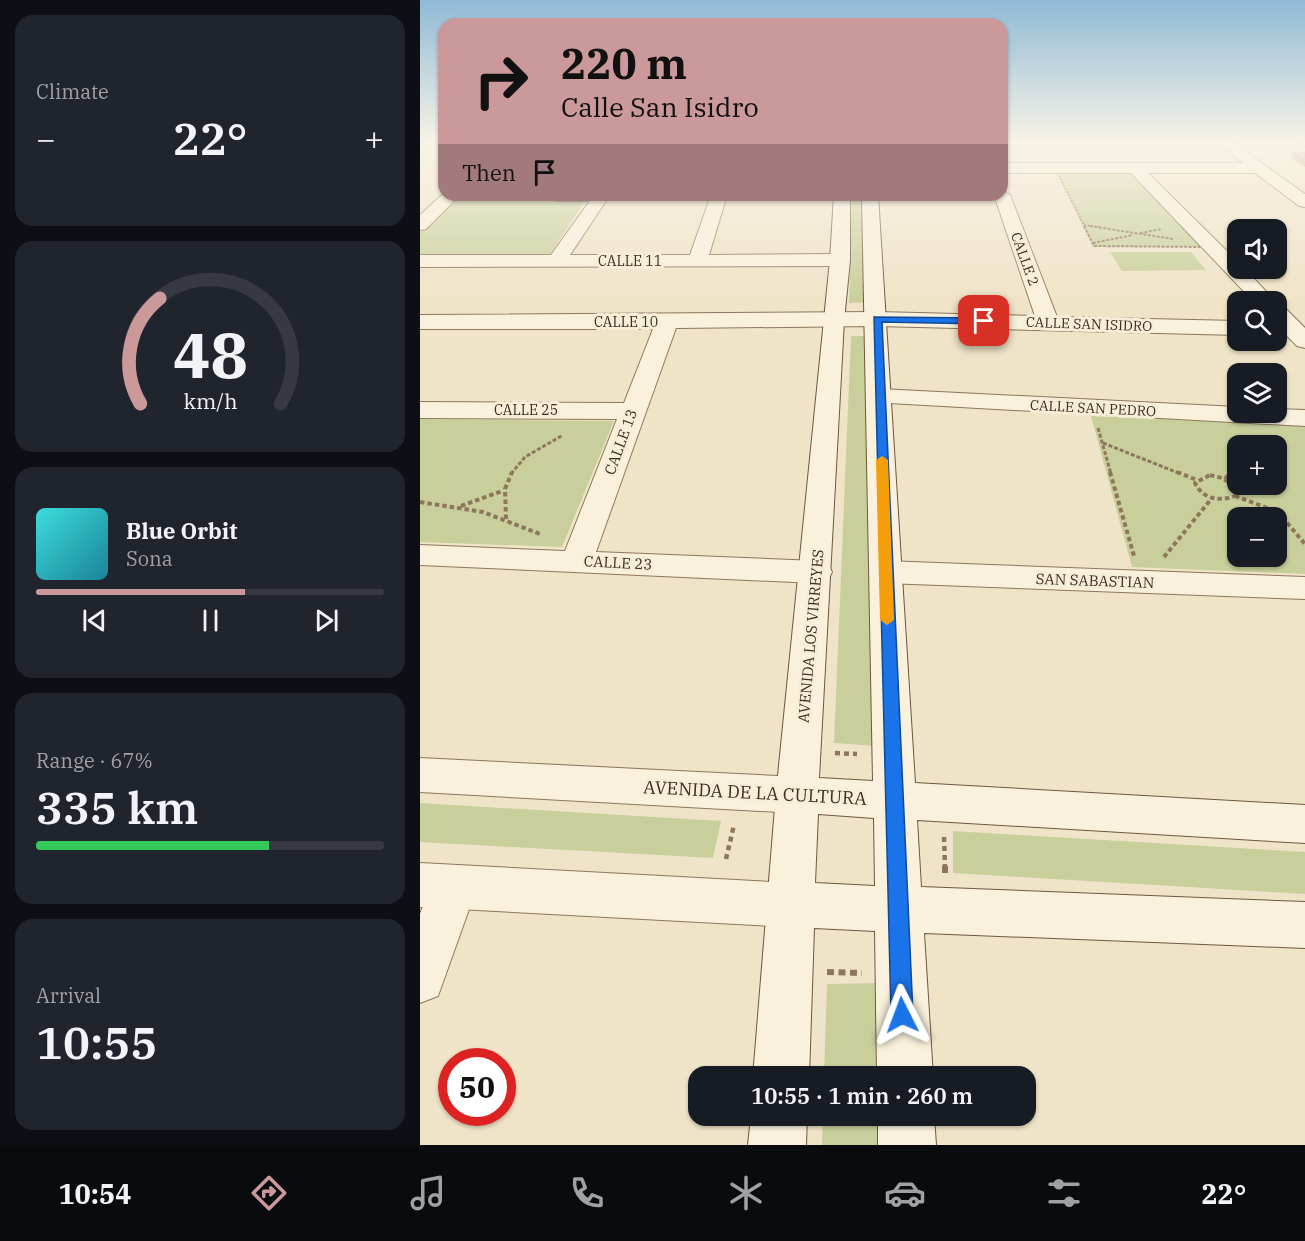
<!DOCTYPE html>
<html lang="en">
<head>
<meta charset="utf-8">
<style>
	body { margin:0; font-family:"IBM Plex Serif",serif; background:#20242c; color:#f1f3f6; height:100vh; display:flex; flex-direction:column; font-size:22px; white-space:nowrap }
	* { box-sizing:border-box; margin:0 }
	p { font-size:20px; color:#9ea1a6 }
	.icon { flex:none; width:33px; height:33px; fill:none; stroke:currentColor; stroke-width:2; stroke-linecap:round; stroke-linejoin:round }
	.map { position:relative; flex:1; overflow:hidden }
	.drawer { display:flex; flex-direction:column; gap:15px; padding:15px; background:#0d0f14; width:420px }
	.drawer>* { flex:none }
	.guide { position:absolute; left:18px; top:18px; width:570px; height:183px; border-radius:18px; box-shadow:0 2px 4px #0004; background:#cc999b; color:#111; overflow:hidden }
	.buttons { position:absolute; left:807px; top:219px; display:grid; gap:12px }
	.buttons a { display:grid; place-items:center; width:60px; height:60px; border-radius:12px; background:#171b24; box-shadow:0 2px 4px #0004; font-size:30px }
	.speed { position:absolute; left:18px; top:1048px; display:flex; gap:12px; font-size:30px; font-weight:700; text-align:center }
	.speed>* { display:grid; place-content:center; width:78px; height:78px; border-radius:50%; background:#171b24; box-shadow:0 2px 4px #0004; line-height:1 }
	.speed .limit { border:9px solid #d22; background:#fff; color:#111 }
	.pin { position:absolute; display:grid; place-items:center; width:51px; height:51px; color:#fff; margin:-26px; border-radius:12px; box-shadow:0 3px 9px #0006 }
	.me { position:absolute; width:66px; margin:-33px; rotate:357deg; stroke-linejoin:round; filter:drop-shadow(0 0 4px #0008) }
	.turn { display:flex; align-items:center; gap:21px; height:126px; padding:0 24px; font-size:27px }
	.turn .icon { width:78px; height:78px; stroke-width:2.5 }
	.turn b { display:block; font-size:42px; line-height:51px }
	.then { display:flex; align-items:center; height:57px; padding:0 24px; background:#0003; gap:12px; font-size:22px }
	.big { font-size:45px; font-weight:600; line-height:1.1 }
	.drawer .widget { flex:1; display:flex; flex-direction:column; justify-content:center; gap:9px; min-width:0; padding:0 21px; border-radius:18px; background:#20242c }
	.drawer .dial { align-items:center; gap:0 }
	.dial svg { height:156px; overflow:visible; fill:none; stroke:#363941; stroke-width:7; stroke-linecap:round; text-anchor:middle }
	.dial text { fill:#f1f3f6; stroke:none }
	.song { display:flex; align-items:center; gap:18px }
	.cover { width:72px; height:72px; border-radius:9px; background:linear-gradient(135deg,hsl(180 70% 55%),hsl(190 70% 35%)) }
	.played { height:6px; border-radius:3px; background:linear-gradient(90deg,#cc999b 60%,#363941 60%) }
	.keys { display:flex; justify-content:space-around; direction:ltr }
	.heat { display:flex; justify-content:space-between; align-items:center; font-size:33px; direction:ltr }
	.charge { height:9px; border-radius:4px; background:linear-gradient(90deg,#34c759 67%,#363941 0) }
	.trip { position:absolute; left:268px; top:1066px; width:348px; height:60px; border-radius:18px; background:#171b24; box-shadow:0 2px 4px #0004; font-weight:600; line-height:60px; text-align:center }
	.dock { display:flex; height:96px; justify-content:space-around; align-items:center; background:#090b0e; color:#9ea1a6 }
	.dock .icon { width:42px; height:42px }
	.dock .current { color:#cc999b }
	.dock b { font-size:27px; color:#f1f3f6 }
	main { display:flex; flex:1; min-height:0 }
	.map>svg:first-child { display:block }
	.green { fill:#c9cf9b; fill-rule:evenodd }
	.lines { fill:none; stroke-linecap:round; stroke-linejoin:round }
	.service-casing { stroke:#8d765c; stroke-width:3 }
	.pedestrian-casing { stroke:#8d765c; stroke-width:2 }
	.minor-casing { stroke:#8d765c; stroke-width:2 }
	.tertiary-casing { stroke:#8d765c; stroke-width:2 }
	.secondary-casing { stroke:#6f573f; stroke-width:2 }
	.path-far5 { stroke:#8d765c; stroke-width:1.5; stroke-dasharray:2 1.5; stroke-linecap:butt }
	.path-far4 { stroke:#8d765c; stroke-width:2; stroke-dasharray:3 1.5; stroke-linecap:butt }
	.path-far3 { stroke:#8d765c; stroke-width:3; stroke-dasharray:4 2; stroke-linecap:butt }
	.path-far2 { stroke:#8d765c; stroke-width:4; stroke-dasharray:4.5 3; stroke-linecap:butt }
	.path-far1 { stroke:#8d765c; stroke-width:4.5; stroke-dasharray:5 4; stroke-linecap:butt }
	.path { stroke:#8d765c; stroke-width:6; stroke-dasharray:7 4.5; stroke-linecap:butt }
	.service { fill:#faf1dc; fill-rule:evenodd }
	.pedestrian { fill:#faf1dc; fill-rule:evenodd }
	.minor { fill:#faf1dc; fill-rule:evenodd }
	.tertiary { fill:#faf1dc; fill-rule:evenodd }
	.secondary { fill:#faf1dc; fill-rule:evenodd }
	.wall { fill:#b2896c }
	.building { fill:#cf9f7d; stroke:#916f58; stroke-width:1.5 }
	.route { fill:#1a73e8; stroke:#114b97; stroke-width:1.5 }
	.slow { fill:#f59e0b }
	.labels { text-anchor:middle; stroke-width:6; stroke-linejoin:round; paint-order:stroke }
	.far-street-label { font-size:14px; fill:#3d2e20; stroke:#f7eed8 }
	.street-label { font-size:15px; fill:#3d2e20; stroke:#f7eed8 }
	.near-street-label { font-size:18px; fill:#3d2e20; stroke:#f7eed8 }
</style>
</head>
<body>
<main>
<section class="drawer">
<div class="widget"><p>Climate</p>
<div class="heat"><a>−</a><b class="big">22°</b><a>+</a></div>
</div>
<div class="widget dial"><svg viewBox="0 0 100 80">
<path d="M14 69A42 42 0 1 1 86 69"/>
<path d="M14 69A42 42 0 0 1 24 15" stroke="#cc999b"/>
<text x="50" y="56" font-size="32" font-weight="700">48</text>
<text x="50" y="72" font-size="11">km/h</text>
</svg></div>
<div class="widget">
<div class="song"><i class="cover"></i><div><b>Blue Orbit</b><p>Sona</p></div></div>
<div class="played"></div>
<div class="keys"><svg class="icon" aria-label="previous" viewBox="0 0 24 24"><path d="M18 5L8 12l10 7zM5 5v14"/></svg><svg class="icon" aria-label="pause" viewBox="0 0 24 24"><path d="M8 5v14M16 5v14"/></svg><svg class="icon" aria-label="next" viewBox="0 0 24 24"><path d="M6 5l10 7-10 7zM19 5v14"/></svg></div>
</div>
<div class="widget"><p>Range · 67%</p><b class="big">335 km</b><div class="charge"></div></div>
<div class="widget"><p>Arrival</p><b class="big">10:55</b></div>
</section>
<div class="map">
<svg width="885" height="1145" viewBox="0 0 885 1145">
	<rect width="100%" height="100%" fill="#f0e4c8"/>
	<!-- green -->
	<g class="green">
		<polygon points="635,170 714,171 784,247 673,247"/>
		<polygon points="38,195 169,195 129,256 0,257 0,231"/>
		<polygon points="432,195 447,195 449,302 429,303"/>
		<polygon points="690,252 771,252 786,270 702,271"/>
		<polygon points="431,336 449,336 456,746 414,743"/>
		<path d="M 671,416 L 885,425 L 885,574 L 712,567 ZM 818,446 L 856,446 L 856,484 L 818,484 ZM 818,518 L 856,518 L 856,556 L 818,556 Z"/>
		<polygon points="0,419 194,421 142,547 0,542"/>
		<polygon points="0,803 301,821 293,858 0,842"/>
		<polygon points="533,831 885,852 885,894 533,873"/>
		<polygon points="461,983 463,1077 404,1077 407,984"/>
		<polygon points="403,1116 464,1116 464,1145 402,1145"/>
	</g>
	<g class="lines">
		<!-- service casing -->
		<g class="service-casing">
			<polygon id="service" points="874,141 885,141 885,146"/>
		</g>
		<!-- pedestrian casing -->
		<g class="pedestrian-casing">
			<polygon id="pedestrian" points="132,195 172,195 173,197 167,201 137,201 133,200"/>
		</g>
		<!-- minor casing -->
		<g class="minor-casing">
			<g id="minor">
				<polygon points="795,141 811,141 885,194 885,207 879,206 835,173 728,173 818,262 818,268 824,268 856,302 834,302 711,173 582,173 582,163 823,163"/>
				<polygon points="582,190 590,195 637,317 818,321 818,335 457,326 256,328 176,552 396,561 408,564 412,572 408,580 396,583 0,565 0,545 145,551 197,419 0,418 0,402 204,403 233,329 0,329 0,315 457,312 615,316 574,195 582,195"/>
				<polygon points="24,193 40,195 6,229 0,230 0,215"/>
				<polygon points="174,195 190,195 150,255 270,255 291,195 307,195 289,255 420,254 430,260 420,266 0,267 0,255 131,255"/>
				<polygon points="856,306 864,307 885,328 885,348 877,346 856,325"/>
				<polygon points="460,389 818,407 818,412 856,412 856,409 885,410 885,426 451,402 447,397 451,392"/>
				<polygon points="465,561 885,577 885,599 465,583 453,580 449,572 453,564"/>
				<polygon points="34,865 51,872 57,887 18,996 0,1003 0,914 17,872"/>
			</g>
		</g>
		<!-- tertiary casing -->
		<g class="tertiary-casing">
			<g id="tertiary">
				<polygon points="0,758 377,777 392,782 398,795 392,808 377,813 0,792"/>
				<polygon points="0,863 372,883 389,889 396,905 389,921 372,927 0,907"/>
			</g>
		</g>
		<!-- secondary casing -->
		<g class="secondary-casing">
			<g id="secondary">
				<path d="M 414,195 L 430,195 L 430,260 L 424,321 L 399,778 L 453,781 L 442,195 L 458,195 L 495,783 L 885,805 L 885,843 L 497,820 L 501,887 L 885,902 L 885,948 L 504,933 L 513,1077 L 457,1077 L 455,931 L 394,928 L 389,1077 L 333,1077 L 356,795 L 410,260 ZM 398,814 L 454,818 L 455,886 L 395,883 Z"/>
				<polygon points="331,1116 387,1116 386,1145 328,1145"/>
				<polygon points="458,1116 514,1116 516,1145 458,1145"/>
			</g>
		</g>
		<!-- path-far5 -->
		<g class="path-far5">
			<polyline points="664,225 680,227"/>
			<polyline points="665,227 637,172 710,172 763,227"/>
		</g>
		<!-- path-far4 -->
		<g class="path-far4">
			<polyline points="664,226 674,246 781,247 761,226"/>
			<polyline points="670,226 753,239"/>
			<polyline points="720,233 742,229"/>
			<polyline points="673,243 713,235"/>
		</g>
		<!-- path-far3 -->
		<g class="path-far3">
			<polyline points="678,428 691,474"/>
			<polyline points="683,443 761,474"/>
			<polyline points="91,474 105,457 143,435"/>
			<polyline points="809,474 818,463"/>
		</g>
		<!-- path-far2 -->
		<g class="path-far2">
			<polyline points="690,472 714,556"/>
			<polyline points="757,472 777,480"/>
			<path d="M 790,475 L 802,478 L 817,487 L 815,496 C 799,502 783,499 775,483 Z"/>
			<polyline points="805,479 811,472"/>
			<polyline points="815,496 858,512 885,544"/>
			<polyline points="0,502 63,512 120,534"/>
			<polyline points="41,506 82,491"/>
			<polyline points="86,519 85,489 92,472"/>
			<polyline points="744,557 792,498"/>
		</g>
		<!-- path-far1 -->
		<g class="path-far1">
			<polyline points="415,753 437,754"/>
			<polyline points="524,837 525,867"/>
			<polyline points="306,859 314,825"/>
		</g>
		<!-- path -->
		<g class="path">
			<polyline points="525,866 525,874"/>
			<polyline points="407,972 442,973"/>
		</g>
		<!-- service -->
		<use href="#service" class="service"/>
		<!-- pedestrian -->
		<use href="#pedestrian" class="pedestrian"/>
		<!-- minor -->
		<use href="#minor" class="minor"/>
		<!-- tertiary -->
		<use href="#tertiary" class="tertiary"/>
		<!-- secondary -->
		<use href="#secondary" class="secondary"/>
	</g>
	<!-- wall -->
	<polygon class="wall" points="873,153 885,153 885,167 872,159"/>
	<!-- building -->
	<polygon class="building" points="873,153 885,153 885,160"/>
	<!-- sky -->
	<linearGradient id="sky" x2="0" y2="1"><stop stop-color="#8fbad6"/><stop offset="0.47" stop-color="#f8f3e6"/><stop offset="1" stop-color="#f8f3e6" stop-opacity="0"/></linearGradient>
	<rect width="885" height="301" fill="url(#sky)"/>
	<!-- route -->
	<polygon class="route" points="454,317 564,318 568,321 564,324 462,322 493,1015 490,1023 482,1026 474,1023 471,1015"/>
	<!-- slow -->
	<polygon class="slow" points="462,456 468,460 474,620 467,625 460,620 456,460"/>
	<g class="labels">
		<!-- far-street labels -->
		<g class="far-street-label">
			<text transform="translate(605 259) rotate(70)" y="5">CALLE 2</text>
			<text x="210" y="266">CALLE 11</text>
			<text x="206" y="327">CALLE 10</text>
			<text transform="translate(669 324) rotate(2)" y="5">CALLE SAN ISIDRO</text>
			<text transform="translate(673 408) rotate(3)" y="5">CALLE SAN PEDRO</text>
			<text x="106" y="415">CALLE 25</text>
		</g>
		<!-- street labels -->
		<g class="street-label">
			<text transform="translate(201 442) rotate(-70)" y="5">CALLE 13</text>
			<text transform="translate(198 563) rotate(3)" y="5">CALLE 23</text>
			<text transform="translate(675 581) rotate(2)" y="5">SAN SABASTIAN</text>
			<text transform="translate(391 636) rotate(-85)" y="5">AVENIDA LOS VIRREYES</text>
		</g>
		<!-- near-street labels -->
		<g class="near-street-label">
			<text transform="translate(335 793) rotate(3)" y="6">AVENIDA DE LA CULTURA</text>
		</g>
	</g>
</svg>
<div class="buttons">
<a><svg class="icon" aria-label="sound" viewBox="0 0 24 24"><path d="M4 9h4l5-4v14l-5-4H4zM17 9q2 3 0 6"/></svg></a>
<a><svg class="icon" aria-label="search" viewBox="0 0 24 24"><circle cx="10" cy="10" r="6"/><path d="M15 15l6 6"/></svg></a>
<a><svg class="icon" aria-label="layers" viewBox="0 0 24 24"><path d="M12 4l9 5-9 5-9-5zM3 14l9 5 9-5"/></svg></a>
<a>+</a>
<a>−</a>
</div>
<div class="speed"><div class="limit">50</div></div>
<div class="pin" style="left:564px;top:321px;background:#d93025"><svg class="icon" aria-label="arrive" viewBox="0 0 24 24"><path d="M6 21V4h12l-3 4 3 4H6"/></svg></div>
<svg class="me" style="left:482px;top:1015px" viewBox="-20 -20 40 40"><path d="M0-17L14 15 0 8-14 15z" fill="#1a73e8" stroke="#fff" stroke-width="4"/></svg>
<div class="trip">10:55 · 1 min · 260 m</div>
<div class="guide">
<div class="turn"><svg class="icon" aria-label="right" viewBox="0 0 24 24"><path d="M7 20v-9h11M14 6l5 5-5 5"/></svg><div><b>220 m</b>Calle San Isidro</div></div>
<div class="then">Then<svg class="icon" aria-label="arrive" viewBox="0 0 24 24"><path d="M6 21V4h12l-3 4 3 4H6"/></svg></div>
</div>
</div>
</main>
<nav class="dock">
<b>10:54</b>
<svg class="icon current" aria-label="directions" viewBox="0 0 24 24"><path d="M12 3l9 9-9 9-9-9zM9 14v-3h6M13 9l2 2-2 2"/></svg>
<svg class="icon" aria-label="music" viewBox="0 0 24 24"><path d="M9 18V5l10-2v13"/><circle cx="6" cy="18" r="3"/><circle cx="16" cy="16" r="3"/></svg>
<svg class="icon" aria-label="phone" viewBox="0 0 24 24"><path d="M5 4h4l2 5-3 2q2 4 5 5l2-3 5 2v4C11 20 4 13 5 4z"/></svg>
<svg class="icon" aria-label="climate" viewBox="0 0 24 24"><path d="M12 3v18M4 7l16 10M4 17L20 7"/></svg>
<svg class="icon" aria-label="car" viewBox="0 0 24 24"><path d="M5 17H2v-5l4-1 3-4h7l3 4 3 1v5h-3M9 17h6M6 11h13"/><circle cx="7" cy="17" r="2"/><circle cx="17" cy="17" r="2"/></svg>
<svg class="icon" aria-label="filters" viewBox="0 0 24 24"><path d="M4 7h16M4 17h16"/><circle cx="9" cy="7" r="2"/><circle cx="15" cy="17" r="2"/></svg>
<b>22°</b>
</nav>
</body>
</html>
